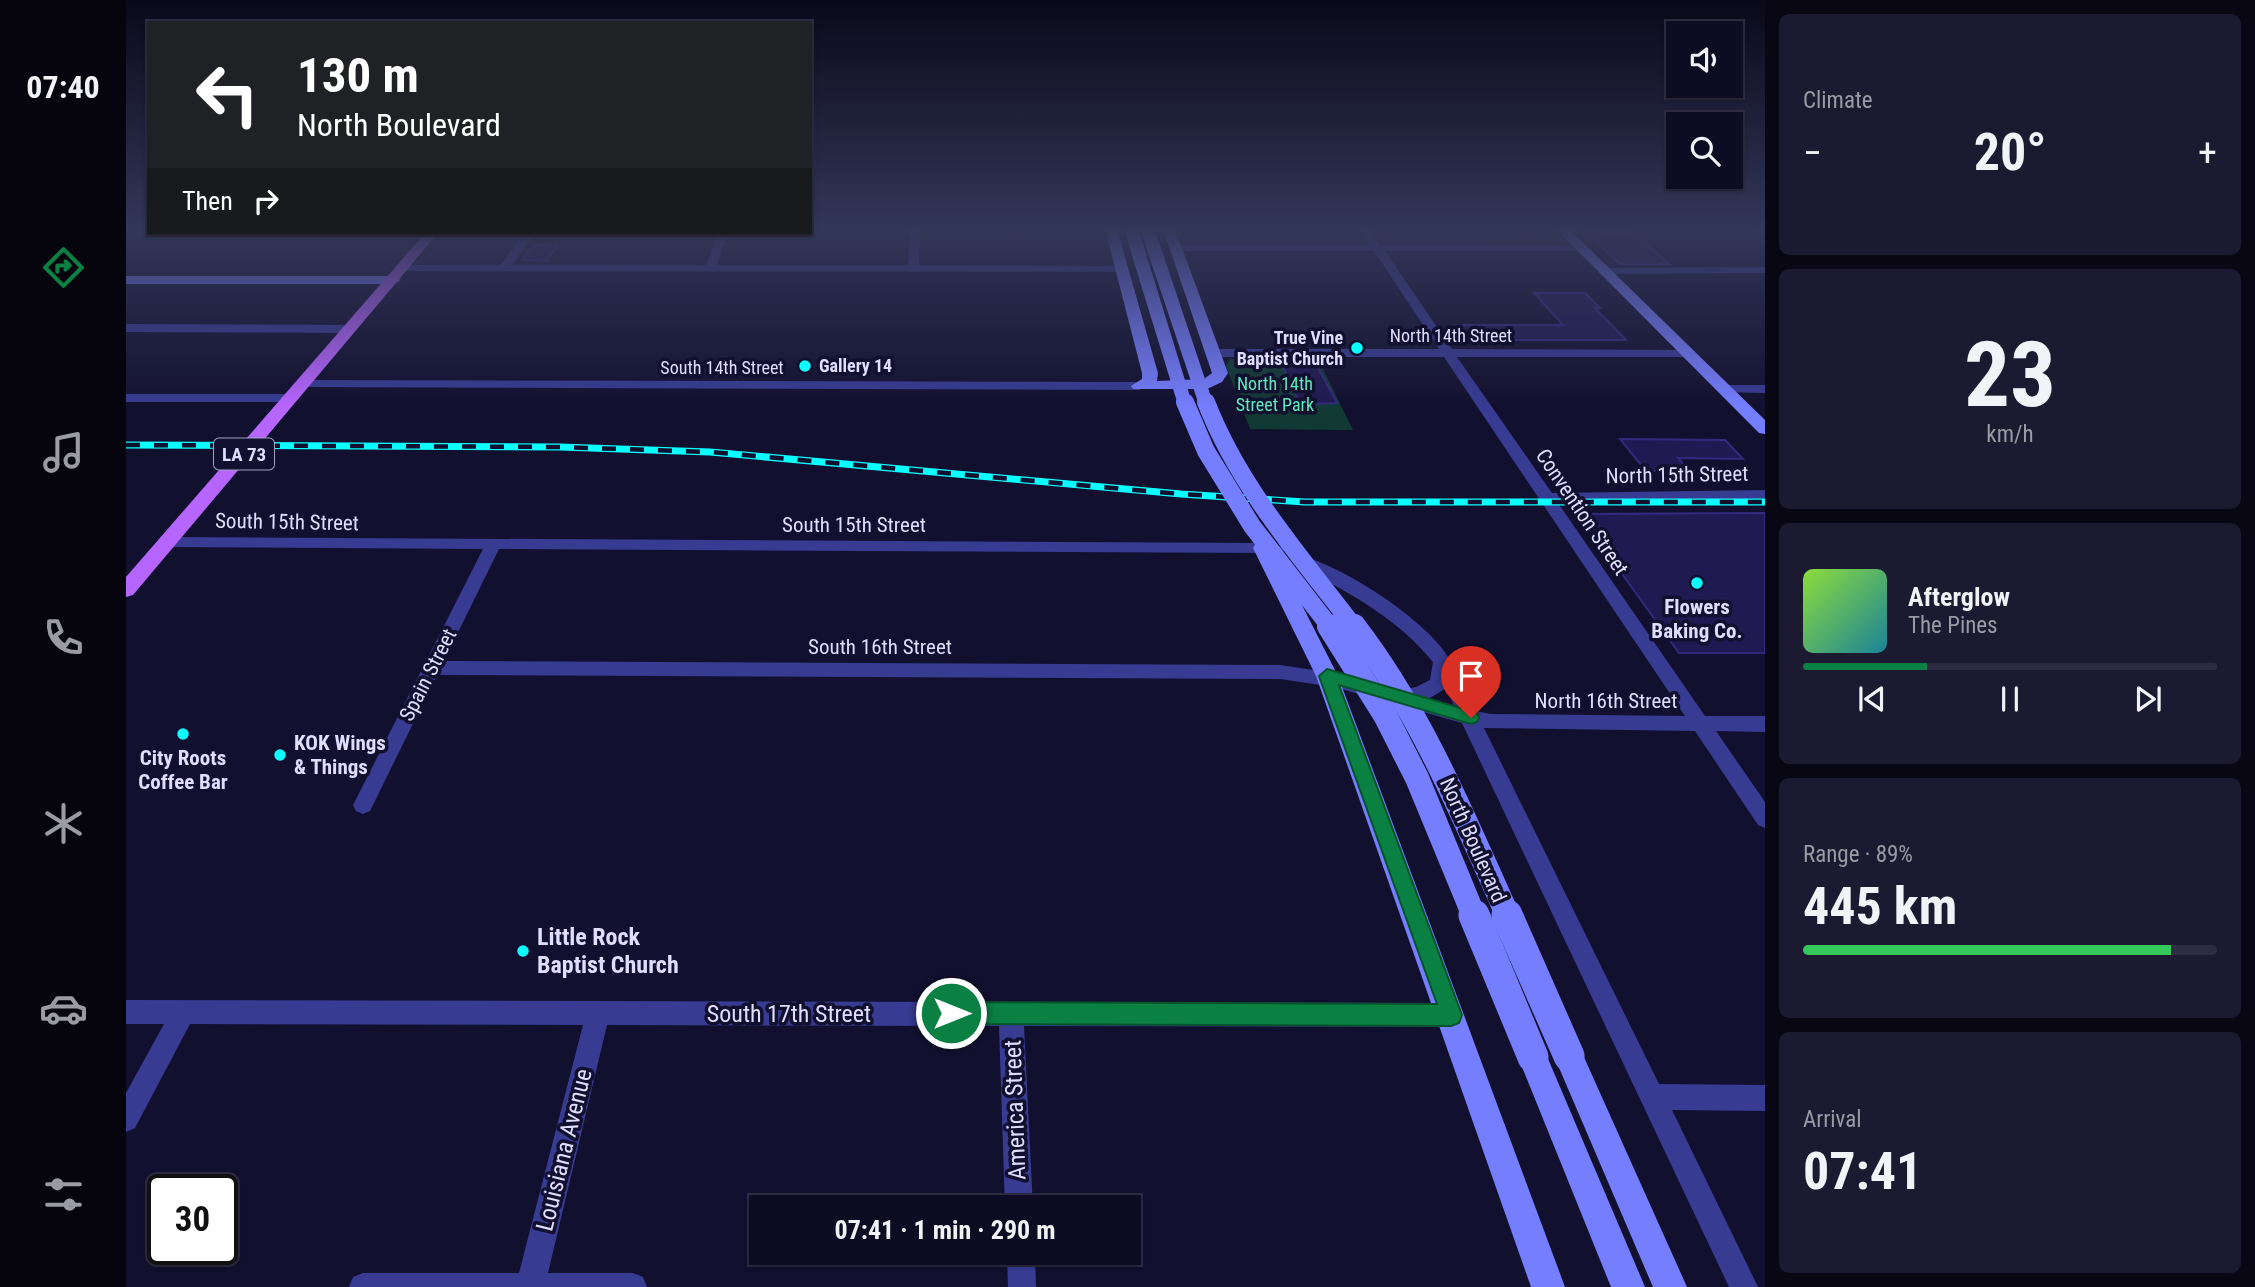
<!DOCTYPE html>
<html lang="en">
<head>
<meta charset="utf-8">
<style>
	body { margin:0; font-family:"Roboto Condensed",sans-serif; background:#1c1a30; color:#f1f3f6; height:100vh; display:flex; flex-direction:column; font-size:26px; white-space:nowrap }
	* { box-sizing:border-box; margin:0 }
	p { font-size:23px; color:#9b9ba6 }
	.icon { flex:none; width:38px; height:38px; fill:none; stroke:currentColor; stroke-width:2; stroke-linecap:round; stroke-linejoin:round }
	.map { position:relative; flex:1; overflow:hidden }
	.sheet { display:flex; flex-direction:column; gap:14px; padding:14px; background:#080713; width:490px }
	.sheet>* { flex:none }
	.hud { position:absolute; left:21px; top:21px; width:665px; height:214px; border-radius:0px; box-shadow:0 2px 5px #0004,0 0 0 2px #2e2c41; background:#202124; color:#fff; overflow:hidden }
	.tools { position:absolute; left:1540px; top:21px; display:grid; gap:14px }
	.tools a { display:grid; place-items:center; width:77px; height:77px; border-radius:0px; background:#0e0c23; box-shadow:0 2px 5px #0004,0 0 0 2px #2e2c41; font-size:35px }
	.speed { position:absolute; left:21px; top:1174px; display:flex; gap:14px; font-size:35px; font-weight:700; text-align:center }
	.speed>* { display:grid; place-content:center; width:91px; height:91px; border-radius:50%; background:#0e0c23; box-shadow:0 2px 5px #0004,0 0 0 2px #2e2c41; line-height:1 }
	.speed .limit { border:4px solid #111; border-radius:10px; background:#fff; color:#111 }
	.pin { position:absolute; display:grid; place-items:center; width:60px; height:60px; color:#fff; margin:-72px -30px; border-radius:50% 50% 50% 0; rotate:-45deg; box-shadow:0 0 7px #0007 }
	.pin .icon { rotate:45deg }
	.me { position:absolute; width:77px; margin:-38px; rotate:90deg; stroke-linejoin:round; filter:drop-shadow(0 0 5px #0008) }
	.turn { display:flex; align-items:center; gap:24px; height:147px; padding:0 35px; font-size:32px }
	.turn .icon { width:91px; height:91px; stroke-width:2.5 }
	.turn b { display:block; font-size:49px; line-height:60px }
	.then { display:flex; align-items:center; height:66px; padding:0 35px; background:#0003; gap:14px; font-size:26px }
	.big { font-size:52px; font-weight:700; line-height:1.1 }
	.sheet .card { flex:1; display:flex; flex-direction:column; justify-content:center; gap:10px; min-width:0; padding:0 24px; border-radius:10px; background:#1c1a30 }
	.sheet .dial { align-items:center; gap:0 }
	.dial b { font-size:91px; line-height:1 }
	.song { display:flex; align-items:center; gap:21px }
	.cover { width:84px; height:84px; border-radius:10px; background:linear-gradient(135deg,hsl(90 70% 55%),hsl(190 70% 35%)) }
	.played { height:7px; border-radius:4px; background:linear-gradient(90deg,#0b8043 30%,#2e2c41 30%) }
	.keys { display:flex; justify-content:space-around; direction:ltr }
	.heat { display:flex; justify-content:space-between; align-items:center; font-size:38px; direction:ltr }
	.charge { height:10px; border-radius:5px; background:linear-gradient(90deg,#34c759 89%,#2e2c41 0) }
	.trip { position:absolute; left:623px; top:1195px; width:392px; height:70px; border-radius:0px; background:#0e0c23; box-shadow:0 2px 5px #0004,0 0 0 2px #2e2c41; font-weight:700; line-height:70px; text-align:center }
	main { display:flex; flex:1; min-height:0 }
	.dock { display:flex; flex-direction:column; width:126px; justify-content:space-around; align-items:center; background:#06050e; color:#9b9ba6 }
	.dock .icon { width:49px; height:49px }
	.dock .selected { color:#0b8043 }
	.dock b { font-size:32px; color:#f1f3f6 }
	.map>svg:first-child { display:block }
	.green { fill:#123a35 }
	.building { fill:#201a52; stroke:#332a80; stroke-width:2 }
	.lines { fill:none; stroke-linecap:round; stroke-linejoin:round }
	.street { fill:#373b92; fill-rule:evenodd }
	.secondary { fill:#757eff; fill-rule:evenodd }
	.primary { fill:#b765ff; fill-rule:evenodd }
	.rail-casing { stroke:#0afdff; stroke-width:7 }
	.rail { stroke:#12102f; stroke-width:4.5; stroke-dasharray:14; stroke-linecap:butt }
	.secondary-bridge-far3 { stroke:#757eff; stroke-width:14 }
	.secondary-bridge-far2 { stroke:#757eff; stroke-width:18 }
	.secondary-bridge-far1 { stroke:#757eff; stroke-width:24 }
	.secondary-bridge { stroke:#757eff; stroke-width:31 }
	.route { fill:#0b8043; stroke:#07532c; stroke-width:2 }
	.poi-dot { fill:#0afdff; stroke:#12102f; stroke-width:2.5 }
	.labels { text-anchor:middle; stroke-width:7; stroke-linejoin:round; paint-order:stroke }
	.far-street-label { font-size:18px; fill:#dfdeff; stroke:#12102f }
	.far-poi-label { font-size:18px; font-weight:bold; fill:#dfdeff; stroke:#12102f; text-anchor:end }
	.far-park-label { font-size:18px; fill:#5debbb; stroke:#12102f }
	.shield { fill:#12102f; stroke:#a2a0c1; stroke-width:2 }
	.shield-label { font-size:19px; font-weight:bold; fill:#dfdeff }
	.street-label { font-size:21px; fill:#dfdeff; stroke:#12102f }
	.poi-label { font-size:21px; font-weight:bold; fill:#dfdeff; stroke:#12102f }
	.near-poi-label { font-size:24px; font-weight:bold; fill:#dfdeff; stroke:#12102f; text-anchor:start }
	.near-street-label { font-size:24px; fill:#dfdeff; stroke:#12102f }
</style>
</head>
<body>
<main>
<nav class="dock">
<b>07:40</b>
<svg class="icon selected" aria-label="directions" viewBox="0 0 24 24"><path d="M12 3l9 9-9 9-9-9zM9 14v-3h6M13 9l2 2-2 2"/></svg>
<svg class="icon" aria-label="music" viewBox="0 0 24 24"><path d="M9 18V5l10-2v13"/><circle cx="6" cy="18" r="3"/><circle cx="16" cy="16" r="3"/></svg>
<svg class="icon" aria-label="phone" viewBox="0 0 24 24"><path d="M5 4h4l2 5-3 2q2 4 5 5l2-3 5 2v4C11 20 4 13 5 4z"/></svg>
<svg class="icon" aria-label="climate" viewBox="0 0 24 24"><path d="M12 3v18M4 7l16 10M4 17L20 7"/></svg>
<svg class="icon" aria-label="car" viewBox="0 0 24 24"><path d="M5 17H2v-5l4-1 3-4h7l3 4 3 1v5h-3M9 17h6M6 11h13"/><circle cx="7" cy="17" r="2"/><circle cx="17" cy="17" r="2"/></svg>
<svg class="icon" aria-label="filters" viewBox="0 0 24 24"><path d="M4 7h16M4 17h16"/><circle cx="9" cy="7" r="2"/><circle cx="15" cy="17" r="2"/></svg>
</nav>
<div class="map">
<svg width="1639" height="1287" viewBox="0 0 1639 1287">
	<rect width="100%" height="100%" fill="#12102f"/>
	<!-- green -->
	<polygon class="green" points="1114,357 1180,360 1191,357 1227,430 1124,429 1100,366 1103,360"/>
	<!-- building -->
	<g class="building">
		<polygon points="1457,229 1503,229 1543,264 1494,264"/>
		<polygon points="407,245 431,246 421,261 396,260"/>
		<polygon points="1408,293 1459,293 1474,308 1469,308 1500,340 1343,340 1331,325 1437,325"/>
		<polygon points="1155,362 1189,362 1211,403 1174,404"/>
		<polygon points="1494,439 1599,440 1617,459 1552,458 1564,471 1520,471"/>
		<polygon points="1639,513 1639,653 1553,653 1453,514"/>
	</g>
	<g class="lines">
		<!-- street -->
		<g class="street">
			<polygon points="784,229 794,229 793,265 996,266 1002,269 996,272 278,271 272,268 278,265 375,265 398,233 408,233 386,265 580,265 592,233 602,233 591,265 782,265"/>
			<path d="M 1233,229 L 1243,229 L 1254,245 L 1459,246 L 1459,250 L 1455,251 L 1259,251 L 1326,349 L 1566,350 L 1568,353 L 1562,357 L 1331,357 L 1426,493 L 1639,490 L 1639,500 L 1432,503 L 1579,716 L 1639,716 L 1639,732 L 1590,731 L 1639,802 L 1639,828 L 1632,825 L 1569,731 L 1358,728 L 1533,1084 L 1639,1085 L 1639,1111 L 1546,1110 L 1632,1287 L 1603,1287 L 1336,723 L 1208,687 L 1154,679 L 311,675 L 244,811 L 237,814 L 230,811 L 227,805 L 357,549 L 41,547 L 33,542 L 41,537 L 1137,543 L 1156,547 L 1158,551 L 1150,556 L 1137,553 L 373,549 L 318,661 L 1154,665 L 1208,673 L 1274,690 L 1290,687 L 1304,680 L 1307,662 C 1271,618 1223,592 1173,567 L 1171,563 L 1179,557 C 1221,569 1300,620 1323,658 C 1334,675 1341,694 1350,711 L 1364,714 L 1559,716 L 1318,357 L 1088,357 L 1082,353 L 1088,349 L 1313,349 L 1248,251 L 1049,251 L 1044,248 L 1049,245 L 1243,245 ZM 1320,688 L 1328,706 L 1302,699 L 1319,689 Z"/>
			<polygon points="1629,229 1639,229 1639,236"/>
			<polygon points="1639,267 1639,273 1478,274 1472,271 1478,268"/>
			<polygon points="0,324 225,325 231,329 225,333 0,332"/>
			<polygon points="178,380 1013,382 1020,386 1013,390 173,387 171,384"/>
			<polygon points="1599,385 1639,385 1639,393 1594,392 1594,386"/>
			<polygon points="0,394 167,394 174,398 167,402 0,402"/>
			<polygon points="0,1000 1325,1003 1333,1007 1337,1015 1333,1023 1325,1027 898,1026 907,1208 879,1208 873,1026 481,1025 422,1273 507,1273 517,1277 521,1287 223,1287 227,1277 237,1273 393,1273 457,1025 64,1024 9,1128 0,1132 0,1093 38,1024 0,1024"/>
			<polygon points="881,1253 909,1253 910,1287 882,1287"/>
		</g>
		<!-- secondary -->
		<g class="secondary">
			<polygon points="979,229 991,229 1032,373 1031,381 1078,379 1086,373 1037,229 1049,229 1102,373 1096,382 1081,389 1007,389 1005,386 1016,379 1016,373"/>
			<polygon points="1430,229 1443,229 1639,420 1639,434 1633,433"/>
			<polygon points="0,276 268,276 275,280 268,284 0,284"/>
			<polygon points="1137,542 1144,543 1147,548 1212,676 1439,1287 1405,1287 1190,676 1127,548 1130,543"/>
			<polygon points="1443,1041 1453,1046 1561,1287 1527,1287 1428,1056 1433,1046"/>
			<polygon points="1407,1042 1417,1047 1519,1287 1485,1287 1392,1057 1397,1047"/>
		</g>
		<!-- primary -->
		<polygon class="primary" points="299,233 312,233 7,595 0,597 0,577"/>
		<!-- rail casing -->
		<g class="rail-casing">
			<polyline id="rail" points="0,445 434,447 584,452 1055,494 1179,502 1639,502"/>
		</g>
		<!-- rail -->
		<use href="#rail" class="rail"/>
		<!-- secondary-bridge-far3 -->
		<g class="secondary-bridge-far3">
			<polyline points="1023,234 1080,404"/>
			<polyline points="1007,235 1059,404"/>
		</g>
		<!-- secondary-bridge-far2 -->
		<g class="secondary-bridge-far2">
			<polyline points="1059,402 1080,451 1126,526 1205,628"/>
			<path d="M 1080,402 C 1113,487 1174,556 1229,628"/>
		</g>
		<!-- secondary-bridge-far1 -->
		<g class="secondary-bridge-far1">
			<polyline points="1203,626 1259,715 1291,778 1348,916"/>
			<path d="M 1228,626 C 1295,713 1337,816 1382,916"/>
		</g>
		<!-- secondary-bridge -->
		<g class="secondary-bridge">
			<polyline points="1348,915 1407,1057"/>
			<polyline points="1381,915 1443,1056"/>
		</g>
	</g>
	<!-- sky -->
	<linearGradient id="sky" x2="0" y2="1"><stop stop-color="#0a091a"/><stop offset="0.56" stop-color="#333758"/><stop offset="1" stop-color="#333758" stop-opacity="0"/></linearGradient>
	<rect width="1639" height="409" fill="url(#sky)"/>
	<!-- route -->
	<polygon class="route" points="1201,669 1345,711 1351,713 1353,718 1351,722 1345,724 1213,685 1336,1015 1333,1023 1325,1026 825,1024 817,1021 814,1013 817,1006 825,1002 1311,1004 1193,676"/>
	<!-- markers -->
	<g class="poi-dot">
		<circle cx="1231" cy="348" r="7"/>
		<circle cx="679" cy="366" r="7"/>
		<circle cx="1571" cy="583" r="7"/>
		<circle cx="57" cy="734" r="7"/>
		<circle cx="154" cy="755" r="7"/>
		<circle cx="397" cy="951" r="7"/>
	</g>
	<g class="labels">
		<!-- far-street labels -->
		<g class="far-street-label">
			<text x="1325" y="342">North 14th Street</text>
			<text x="596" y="374">South 14th Street</text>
		</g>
		<!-- far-poi labels -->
		<g class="far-poi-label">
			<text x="1217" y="344">True Vine<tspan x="1217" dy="21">Baptist Church</tspan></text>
			<text x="693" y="372" text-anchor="start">Gallery 14</text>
		</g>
		<!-- far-park labels -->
		<g class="far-park-label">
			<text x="1149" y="390">North 14th<tspan x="1149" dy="21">Street Park</tspan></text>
		</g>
		<!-- shield labels -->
		<rect class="shield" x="88" y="438.5" width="60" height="31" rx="5"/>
		<g class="shield-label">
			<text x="118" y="461">LA 73</text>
		</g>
		<!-- street labels -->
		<g class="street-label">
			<text transform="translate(1551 475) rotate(-1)" y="7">North 15th Street</text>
			<text transform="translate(1456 512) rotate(56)" y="7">Convention Street</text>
			<text transform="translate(161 522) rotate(1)" y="7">South 15th Street</text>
			<text x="728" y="532">South 15th Street</text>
			<text x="754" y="654">South 16th Street</text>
			<text transform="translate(302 675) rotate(-63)" y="7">Spain Street</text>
			<text x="1480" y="708">North 16th Street</text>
			<text transform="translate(1347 840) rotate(66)" y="7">North Boulevard</text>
		</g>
		<!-- poi labels -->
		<g class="poi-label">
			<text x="1571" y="614">Flowers<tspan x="1571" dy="24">Baking Co.</tspan></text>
			<text x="168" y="750" text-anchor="start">KOK Wings<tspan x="168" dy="24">&amp; Things</tspan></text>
			<text x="57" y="765">City Roots<tspan x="57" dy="24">Coffee Bar</tspan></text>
		</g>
		<!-- near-poi labels -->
		<g class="near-poi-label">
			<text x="411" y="945">Little Rock<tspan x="411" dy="28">Baptist Church</tspan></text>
		</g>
		<!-- near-street labels -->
		<g class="near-street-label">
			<text x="663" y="1022">South 17th Street</text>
			<text transform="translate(889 1110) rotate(-92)" y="8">America Street</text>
			<text transform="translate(438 1150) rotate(-76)" y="8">Louisiana Avenue</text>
		</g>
	</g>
</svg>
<div class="tools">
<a><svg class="icon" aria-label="sound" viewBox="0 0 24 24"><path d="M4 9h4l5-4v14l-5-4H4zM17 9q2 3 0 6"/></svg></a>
<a><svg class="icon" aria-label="search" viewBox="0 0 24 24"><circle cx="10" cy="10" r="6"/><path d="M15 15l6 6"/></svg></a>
</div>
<div class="speed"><div class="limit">30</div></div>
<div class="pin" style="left:1345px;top:718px;background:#d93025"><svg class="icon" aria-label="arrive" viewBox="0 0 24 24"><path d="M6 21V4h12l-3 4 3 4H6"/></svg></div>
<svg class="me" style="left:825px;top:1013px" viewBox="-20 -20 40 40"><circle r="17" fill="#0b8043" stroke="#fff" stroke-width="3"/><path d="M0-11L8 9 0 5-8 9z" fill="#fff"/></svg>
<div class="trip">07:41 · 1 min · 290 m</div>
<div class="hud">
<div class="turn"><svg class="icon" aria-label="left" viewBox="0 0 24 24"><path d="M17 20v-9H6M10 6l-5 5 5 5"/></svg><div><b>130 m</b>North Boulevard</div></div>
<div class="then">Then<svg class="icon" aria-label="right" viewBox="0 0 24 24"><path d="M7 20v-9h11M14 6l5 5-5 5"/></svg></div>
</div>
</div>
<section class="sheet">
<div class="card"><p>Climate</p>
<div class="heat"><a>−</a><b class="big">20°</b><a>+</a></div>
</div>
<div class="card dial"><b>23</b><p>km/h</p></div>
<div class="card">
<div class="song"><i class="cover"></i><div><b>Afterglow</b><p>The Pines</p></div></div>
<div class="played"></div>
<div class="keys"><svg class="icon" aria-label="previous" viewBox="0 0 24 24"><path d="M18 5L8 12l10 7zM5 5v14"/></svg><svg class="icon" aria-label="pause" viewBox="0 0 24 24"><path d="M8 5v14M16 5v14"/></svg><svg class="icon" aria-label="next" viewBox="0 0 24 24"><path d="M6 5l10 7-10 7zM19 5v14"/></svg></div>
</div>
<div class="card"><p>Range · 89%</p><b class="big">445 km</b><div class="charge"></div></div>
<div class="card"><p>Arrival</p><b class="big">07:41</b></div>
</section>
</main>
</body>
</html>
